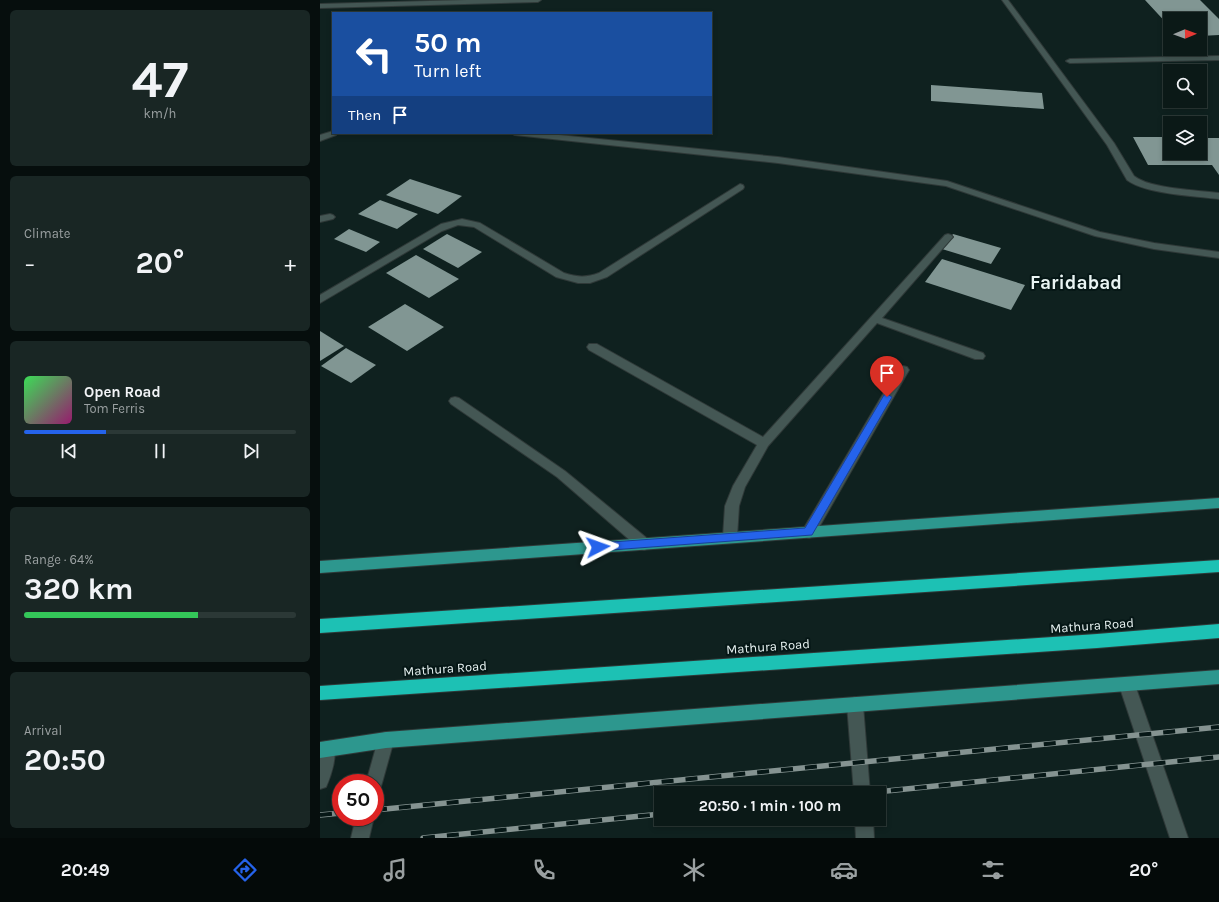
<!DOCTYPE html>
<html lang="en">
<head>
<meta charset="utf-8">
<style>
	body { margin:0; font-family:Karla,sans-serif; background:#192624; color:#f1f3f6; height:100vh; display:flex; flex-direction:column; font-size:15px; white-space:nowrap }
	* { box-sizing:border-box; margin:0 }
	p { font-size:13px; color:#9aa0a1 }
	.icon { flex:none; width:22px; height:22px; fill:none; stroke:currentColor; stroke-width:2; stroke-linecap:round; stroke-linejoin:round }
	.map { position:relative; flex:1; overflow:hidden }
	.details { display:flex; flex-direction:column; gap:10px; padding:10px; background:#060e0d; width:320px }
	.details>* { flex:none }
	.banner { position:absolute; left:12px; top:12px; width:380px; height:122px; border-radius:0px; box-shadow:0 2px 6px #0003,0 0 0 1px #2b3836; background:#1a4fa0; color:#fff; overflow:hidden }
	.needle { width:26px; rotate:89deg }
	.tools { position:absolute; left:843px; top:12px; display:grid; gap:8px }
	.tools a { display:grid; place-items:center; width:44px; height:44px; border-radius:0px; background:#0b1917; box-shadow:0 2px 6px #0003,0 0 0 1px #2b3836; font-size:20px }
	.speed { position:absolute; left:12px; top:774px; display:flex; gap:8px; font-size:20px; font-weight:700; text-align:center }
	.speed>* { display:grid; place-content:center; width:52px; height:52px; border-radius:50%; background:#0b1917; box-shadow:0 2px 6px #0003,0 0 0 1px #2b3836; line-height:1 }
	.speed .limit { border:6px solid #d22; background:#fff; color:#111 }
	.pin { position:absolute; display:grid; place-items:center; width:34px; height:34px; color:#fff; margin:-41px -17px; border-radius:50% 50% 50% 0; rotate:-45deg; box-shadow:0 0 4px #0007 }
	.pin .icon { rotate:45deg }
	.me { position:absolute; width:44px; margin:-22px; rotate:86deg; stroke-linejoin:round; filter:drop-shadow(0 0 3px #0008) }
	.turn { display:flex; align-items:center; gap:14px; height:84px; padding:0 16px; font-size:18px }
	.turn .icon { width:52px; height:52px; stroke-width:2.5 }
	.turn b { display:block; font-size:28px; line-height:34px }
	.then { display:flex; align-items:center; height:38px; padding:0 16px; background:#0003; gap:8px; font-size:15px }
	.big { font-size:30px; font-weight:700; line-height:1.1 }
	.details .tile { flex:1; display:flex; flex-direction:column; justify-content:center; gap:6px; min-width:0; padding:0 14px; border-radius:6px; background:#192624 }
	.details .dial { align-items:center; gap:0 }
	.dial b { font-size:52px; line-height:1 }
	.song { display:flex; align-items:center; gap:12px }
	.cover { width:48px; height:48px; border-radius:6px; background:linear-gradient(135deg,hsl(130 70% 55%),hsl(320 70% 35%)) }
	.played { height:4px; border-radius:2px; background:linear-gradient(90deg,#2563eb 30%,#2b3836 30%) }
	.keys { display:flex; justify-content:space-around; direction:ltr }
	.heat { display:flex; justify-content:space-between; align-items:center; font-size:22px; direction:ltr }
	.charge { height:6px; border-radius:3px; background:linear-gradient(90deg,#34c759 64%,#2b3836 0) }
	.trip { position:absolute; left:334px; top:786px; width:232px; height:40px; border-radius:0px; background:#0b1917; box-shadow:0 2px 6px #0003,0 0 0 1px #2b3836; font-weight:700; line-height:40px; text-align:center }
	.tabs { display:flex; height:64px; justify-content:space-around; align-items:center; background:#040a09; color:#9aa0a1 }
	.tabs .icon { width:28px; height:28px }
	.tabs .selected { color:#2563eb }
	.tabs b { font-size:18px; color:#f1f3f6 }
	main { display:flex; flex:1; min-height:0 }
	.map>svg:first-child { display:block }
	.building { fill:#819693 }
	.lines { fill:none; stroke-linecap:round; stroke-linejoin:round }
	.minor-casing { stroke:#2f3938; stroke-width:2 }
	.major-casing { stroke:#2f3938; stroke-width:2 }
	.highway-casing { stroke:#2f3938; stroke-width:2 }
	.minor { fill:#445754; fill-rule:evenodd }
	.major { fill:#2d978e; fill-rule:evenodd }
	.highway { fill:#1dc1b4; fill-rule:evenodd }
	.rail-casing { stroke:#859391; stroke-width:5.5 }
	.rail { stroke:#061716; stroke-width:4; stroke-dasharray:12; stroke-linecap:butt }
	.route { fill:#2563eb; stroke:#184099 }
	.labels { text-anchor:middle; stroke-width:4; stroke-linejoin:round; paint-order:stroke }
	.near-street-label { font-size:13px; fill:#e9f4f3; stroke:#061716 }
	.town-label { font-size:19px; font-weight:bold; fill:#e9f4f3; stroke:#061716 }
</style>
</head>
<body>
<main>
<section class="details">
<div class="tile dial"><b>47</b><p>km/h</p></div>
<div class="tile"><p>Climate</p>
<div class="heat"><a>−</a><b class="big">20°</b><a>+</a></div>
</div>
<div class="tile">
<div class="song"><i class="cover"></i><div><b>Open Road</b><p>Tom Ferris</p></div></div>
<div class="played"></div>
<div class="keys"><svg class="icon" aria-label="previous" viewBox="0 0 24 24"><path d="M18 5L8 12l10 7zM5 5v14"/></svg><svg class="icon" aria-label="pause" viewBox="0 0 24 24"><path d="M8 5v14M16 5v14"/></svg><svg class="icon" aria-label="next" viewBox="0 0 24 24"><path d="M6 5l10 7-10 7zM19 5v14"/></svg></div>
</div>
<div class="tile"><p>Range · 64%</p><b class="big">320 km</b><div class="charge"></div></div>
<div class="tile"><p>Arrival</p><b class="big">20:50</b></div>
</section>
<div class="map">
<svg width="899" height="838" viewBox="0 0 899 838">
	<rect width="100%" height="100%" fill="#0f211f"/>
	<!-- building -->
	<g class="building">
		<polygon points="825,0 880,0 899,19 899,35 880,36 880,19 850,19 850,27"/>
		<polygon points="611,85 722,93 724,109 611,101"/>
		<polygon points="813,137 850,137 850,153 880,153 880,138 899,138 899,175 892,165 828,165"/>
		<polygon points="90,179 142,196 118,214 66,195"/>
		<polygon points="60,200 98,214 77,229 38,214"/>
		<polygon points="29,229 60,242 46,252 14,239"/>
		<polygon points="127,234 162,252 138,268 103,249"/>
		<polygon points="633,234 681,248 671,264 622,249"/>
		<polygon points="96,255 139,279 109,298 66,273"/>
		<polygon points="622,259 705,285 691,310 605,282"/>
		<polygon points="85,304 124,327 87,351 48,327"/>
		<polygon points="0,331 24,346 0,361"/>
		<polygon points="26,348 56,365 31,383 1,366"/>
	</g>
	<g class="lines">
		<!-- minor casing -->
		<g class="minor-casing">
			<g id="minor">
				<polygon points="146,0 221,0 218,2 0,8 0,4"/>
				<path d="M 682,0 L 688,0 L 794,143 L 814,176 C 830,189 877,190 899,193 L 899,199 C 875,196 825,194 807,180 L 787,145 Z"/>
				<polygon points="899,56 899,60 750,63 746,61 750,59"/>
				<polygon points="13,131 13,133 17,133 16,135 0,141 0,135"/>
				<polygon points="191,133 219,133 458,157 627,181 780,232 834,243 899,252 899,258 834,249 775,236 626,186 458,163 195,135"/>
				<path d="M 420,184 L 423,185 L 424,187 L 423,189 L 287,277 L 270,283 L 258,283 L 236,277 L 154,227 L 138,225 L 122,231 L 0,303 L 0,295 L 121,224 L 142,219 L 160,223 L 244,273 C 257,277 266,278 279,273 Z"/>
				<polygon points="10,214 13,215 15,217 13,219 0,222 0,216"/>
				<polygon points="628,234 631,235 633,237 631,239 562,318 663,353 665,356 663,359 655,359 557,323 448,446 425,487 419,506 417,537 415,541 410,543 405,541 403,537 405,506 413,486 437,445 269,350 267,347 269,344 277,344 443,437 625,235"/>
				<polygon points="583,366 587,367 589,370 494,536 489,538 484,536 482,532 484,528 579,367"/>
				<polygon points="135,397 139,398 245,471 329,540 331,544 329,548 324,550 319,548 237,477 131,404 129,401 131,398"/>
				<polygon points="807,678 812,680 815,685 868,838 850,838 799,685 802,680"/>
				<polygon points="535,697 541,700 543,705 550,793 534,793 527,705 529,700"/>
				<polygon points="66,732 72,734 74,740 62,783 60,789 55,791 55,783 46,783 58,740 60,734"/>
				<path d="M 7,741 L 13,743 C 18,755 11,776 6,787 L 0,789 L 0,746 L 1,743 Z"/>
				<polygon points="36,817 54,817 49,838 31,838"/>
				<polygon points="535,819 553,819 554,838 536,838"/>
			</g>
		</g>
		<!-- major casing -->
		<g class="major-casing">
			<g id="major">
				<polygon points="899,498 899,508 0,573 0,561"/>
				<polygon points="899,670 899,684 66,748 0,758 0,742 66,732"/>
			</g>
		</g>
		<!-- highway casing -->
		<g class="highway-casing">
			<g id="highway">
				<polygon points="899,560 899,572 0,633 0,619"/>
				<polygon points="899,624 899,638 777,648 0,700 0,686 777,634"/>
			</g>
		</g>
		<!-- minor -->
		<use href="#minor" class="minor"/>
		<!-- major -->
		<use href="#major" class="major"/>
		<!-- highway -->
		<use href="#highway" class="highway"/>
		<!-- rail casing -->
		<g class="rail-casing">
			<g id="rail">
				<polyline points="547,793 899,757"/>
				<polyline points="55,810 899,727"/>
				<polyline points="0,815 21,813"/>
				<polyline points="103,838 341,814"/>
			</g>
		</g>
		<!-- rail -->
		<use href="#rail" class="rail"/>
	</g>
	<!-- route -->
	<polygon class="route" points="567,394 572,397 492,535 278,551 274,550 272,547 274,544 278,543 485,528 564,395"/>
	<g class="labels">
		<!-- near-street labels -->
		<g class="near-street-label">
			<text transform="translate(772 625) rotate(-4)" y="5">Mathura Road</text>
			<text transform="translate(448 646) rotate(-4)" y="5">Mathura Road</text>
			<text transform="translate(125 668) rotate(-4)" y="5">Mathura Road</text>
		</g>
		<!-- town labels -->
		<g class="town-label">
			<text x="756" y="289">Faridabad</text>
		</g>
	</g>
</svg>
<div class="tools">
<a><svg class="needle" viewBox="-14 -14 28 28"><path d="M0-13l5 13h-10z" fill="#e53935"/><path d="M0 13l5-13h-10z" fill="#9aa0a1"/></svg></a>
<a><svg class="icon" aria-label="search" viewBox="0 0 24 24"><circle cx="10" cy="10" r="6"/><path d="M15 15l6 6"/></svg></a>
<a><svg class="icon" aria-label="layers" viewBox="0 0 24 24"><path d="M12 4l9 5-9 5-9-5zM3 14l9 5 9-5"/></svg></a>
</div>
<div class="speed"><div class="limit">50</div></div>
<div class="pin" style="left:567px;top:397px;background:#d93025"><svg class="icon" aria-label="arrive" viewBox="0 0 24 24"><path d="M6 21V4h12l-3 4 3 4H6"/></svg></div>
<svg class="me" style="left:278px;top:547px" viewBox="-20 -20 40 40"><path d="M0-17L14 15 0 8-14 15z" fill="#2563eb" stroke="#fff" stroke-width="4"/></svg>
<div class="trip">20:50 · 1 min · 100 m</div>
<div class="banner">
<div class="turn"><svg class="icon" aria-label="left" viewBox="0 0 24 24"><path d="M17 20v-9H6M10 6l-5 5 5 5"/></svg><div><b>50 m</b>Turn left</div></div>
<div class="then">Then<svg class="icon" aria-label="arrive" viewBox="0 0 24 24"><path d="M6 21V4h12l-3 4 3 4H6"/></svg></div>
</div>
</div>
</main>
<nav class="tabs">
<b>20:49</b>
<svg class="icon selected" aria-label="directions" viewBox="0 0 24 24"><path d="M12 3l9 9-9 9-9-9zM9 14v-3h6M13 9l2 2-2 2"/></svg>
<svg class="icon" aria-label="music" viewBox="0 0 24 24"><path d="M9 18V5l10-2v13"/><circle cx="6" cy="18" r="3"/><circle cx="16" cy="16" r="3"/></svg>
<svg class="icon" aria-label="phone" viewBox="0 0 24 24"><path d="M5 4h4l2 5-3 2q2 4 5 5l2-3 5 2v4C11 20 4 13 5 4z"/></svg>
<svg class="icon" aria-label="climate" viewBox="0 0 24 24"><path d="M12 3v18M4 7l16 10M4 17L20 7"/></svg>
<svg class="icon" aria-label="car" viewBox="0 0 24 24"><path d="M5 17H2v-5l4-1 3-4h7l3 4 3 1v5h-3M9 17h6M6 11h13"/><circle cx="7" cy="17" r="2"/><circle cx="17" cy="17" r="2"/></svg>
<svg class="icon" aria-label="filters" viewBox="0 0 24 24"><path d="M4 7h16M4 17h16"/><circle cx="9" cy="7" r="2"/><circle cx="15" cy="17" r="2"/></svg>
<b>20°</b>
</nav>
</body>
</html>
